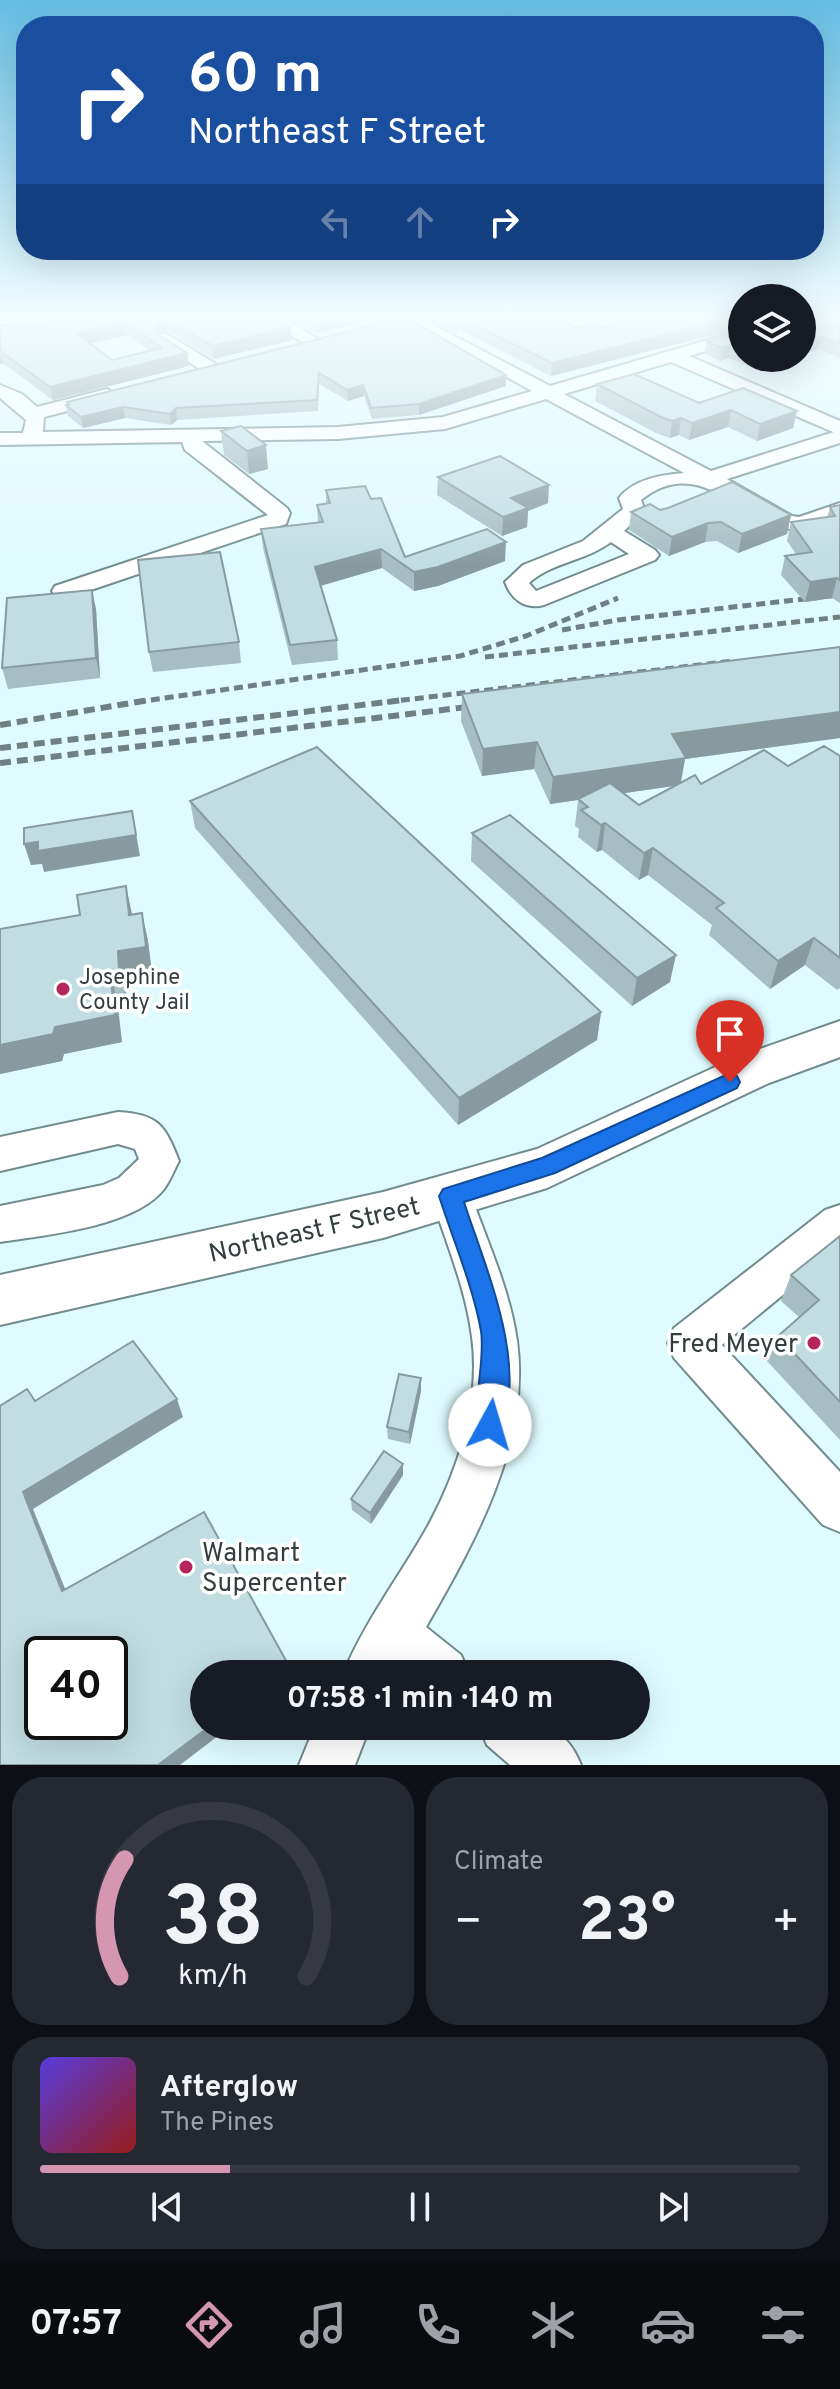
<!DOCTYPE html>
<html lang="en">
<head>
<meta charset="utf-8">
<style>
	body { margin:0; font-family:Overpass,sans-serif; background:#242831; color:#f1f3f6; height:100vh; display:flex; flex-direction:column; font-size:30px; white-space:nowrap }
	* { box-sizing:border-box; margin:0 }
	p { font-size:26px; color:#9ea1a6 }
	.icon { flex:none; width:44px; height:44px; fill:none; stroke:currentColor; stroke-width:2; stroke-linecap:round; stroke-linejoin:round }
	.map { position:relative; height:1765px; overflow:hidden }
	.side { display:flex; flex-direction:column; gap:12px; padding:12px; background:#0d0f14; flex:1 }
	.side>* { flex:none }
	.banner { position:absolute; left:16px; top:16px; width:808px; height:244px; border-radius:32px; box-shadow:0 8px 32px #0002; background:#1a4fa0; color:#fff; overflow:hidden }
	.controls { position:absolute; left:728px; top:284px; display:grid; gap:16px }
	.controls a { display:grid; place-items:center; width:88px; height:88px; border-radius:50%; background:#171b24; box-shadow:0 8px 32px #0002; font-size:40px }
	.speed { position:absolute; left:24px; top:1636px; display:flex; gap:16px; font-size:40px; font-weight:700; text-align:center }
	.speed>* { display:grid; place-content:center; width:104px; height:104px; border-radius:50%; background:#171b24; box-shadow:0 8px 32px #0002; line-height:1 }
	.speed .limit { border:4px solid #111; border-radius:12px; background:#fff; color:#111 }
	.pin { position:absolute; display:grid; place-items:center; width:68px; height:68px; color:#fff; margin:-82px -34px; border-radius:50% 50% 50% 0; rotate:-45deg; box-shadow:0 0 8px #0007 }
	.pin .icon { rotate:45deg }
	.me { position:absolute; width:88px; margin:-44px; rotate:6deg; stroke-linejoin:round; filter:drop-shadow(0 0 6px #0008) }
	.turn { display:flex; align-items:center; gap:28px; height:168px; padding:0 40px; font-size:36px }
	.turn .icon { width:104px; height:104px; stroke-width:2.5 }
	.turn b { display:block; font-size:56px; line-height:68px }
	.lanes { display:flex; align-items:center; height:76px; padding:0 40px; background:#0003; justify-content:center; gap:40px; direction:ltr }
	.lanes .off { opacity:.35 }
	.big { font-size:60px; font-weight:700; line-height:1.1 }
	.side .card { flex:1; display:flex; flex-direction:column; justify-content:center; gap:12px; min-width:0; padding:0 28px; border-radius:32px; background:#242831 }
	.side .dial { align-items:center; gap:0 }
	.dial svg { height:208px; overflow:visible; fill:none; stroke:#363941; stroke-width:7; stroke-linecap:round; text-anchor:middle }
	.dial text { fill:#f1f3f6; stroke:none }
	.song { display:flex; align-items:center; gap:24px }
	.cover { width:96px; height:96px; border-radius:12px; background:linear-gradient(135deg,hsl(250 70% 55%),hsl(0 70% 35%)) }
	.played { height:8px; border-radius:4px; background:linear-gradient(90deg,#d596b0 25%,#363941 25%) }
	.keys { display:flex; justify-content:space-around; direction:ltr }
	.heat { display:flex; justify-content:space-between; align-items:center; font-size:44px; direction:ltr }
	.side .tiles { flex:1; display:grid; gap:12px; grid-template-columns:1fr 1fr }
	.card:last-child { grid-column:span 2 }
	.trip { position:absolute; left:190px; top:1660px; width:460px; height:80px; border-radius:40px; background:#171b24; box-shadow:0 8px 32px #0002; font-weight:700; line-height:80px; text-align:center }
	.tab-bar { display:flex; height:128px; justify-content:space-around; align-items:center; background:#090b0e; color:#9ea1a6 }
	.tab-bar .icon { width:56px; height:56px }
	.tab-bar .on { color:#d596b0 }
	.tab-bar b { font-size:36px; color:#f1f3f6 }
	.map>svg:first-child { display:block }
	.lines { fill:none; stroke-linecap:round; stroke-linejoin:round }
	.minor-casing { stroke:#718b8e; stroke-width:4 }
	.major-casing { stroke:#718b8e; stroke-width:4 }
	.minor { fill:#fff; fill-rule:evenodd }
	.major { fill:#fff; fill-rule:evenodd }
	.rail-far1 { stroke:#6f8082; stroke-width:5; stroke-dasharray:9 5; stroke-linecap:butt }
	.rail { stroke:#6f8082; stroke-width:6; stroke-dasharray:11 6; stroke-linecap:butt }
	.wall { fill:#a6bec2; fill-rule:evenodd }
	.shaded-wall { fill:#879b9e }
	.building { fill:#c1dde1; stroke:#879b9e; stroke-width:2; fill-rule:evenodd }
	.route { fill:#1a73e8; stroke:#114b97; stroke-width:2 }
	.poi-dot { fill:#b3255b; stroke:#fff; stroke-width:3 }
	.labels { text-anchor:middle; stroke-width:7; stroke-linejoin:round; paint-order:stroke }
	.poi-label { font-size:22px; fill:#333e3f; stroke:#fff; text-anchor:start }
	.near-street-label { font-size:26px; fill:#333e3f; stroke:#fff }
	.near-poi-label { font-size:26px; fill:#333e3f; stroke:#fff; text-anchor:end }
</style>
</head>
<body>
<div class="map">
<svg width="840" height="1765" viewBox="0 0 840 1765">
	<rect width="100%" height="100%" fill="#dffbff"/>
	<g class="lines">
		<!-- minor casing -->
		<g class="minor-casing">
			<g id="minor">
				<polygon points="264,318 284,318 323,342 320,346 308,346"/>
				<path d="M 400,318 L 420,318 L 550,386 L 742,330 L 742,340 L 689,356 L 840,421 L 840,443 L 727,479 L 792,516 L 799,517 L 840,503 L 840,517 C 827,522 811,531 798,530 C 742,526 702,451 641,500 L 645,511 L 624,531 L 655,550 L 659,555 L 655,560 L 544,605 C 525,610 511,599 505,582 L 523,565 L 583,541 L 623,509 L 619,498 C 634,479 661,475 684,473 L 546,399 L 445,429 L 338,439 L 202,441 L 287,508 L 290,513 L 286,524 L 73,596 L 55,596 L 52,591 L 55,586 L 268,515 L 185,450 L 182,442 L 0,445 L 0,433 L 23,433 L 26,420 L 0,398 L 0,385 L 22,394 L 37,407 L 107,389 L 116,395 L 114,399 L 44,417 L 43,432 L 338,427 L 443,417 L 532,391 ZM 671,362 L 833,432 L 834,432 L 711,471 L 564,394 ZM 611,542 L 629,554 L 536,591 L 529,583 C 552,562 586,561 611,542 Z"/>
				<polygon points="561,318 582,318 612,334 609,338 597,338"/>
				<polygon points="165,333 216,364 216,372 204,372 159,342 159,334"/>
				<path d="M 118,1112 C 158,1114 165,1125 179,1161 C 174,1170 170,1181 164,1189 C 134,1227 46,1235 0,1242 L 0,1206 L 103,1185 L 119,1178 L 139,1159 L 135,1149 L 118,1144 L 0,1171 L 0,1137 Z"/>
				<path d="M 451,1178 L 465,1183 L 471,1196 C 488,1243 510,1291 517,1341 C 531,1443 474,1543 426,1627 L 461,1655 L 469,1674 L 343,1674 C 365,1621 400,1576 428,1526 C 458,1471 481,1400 472,1337 C 466,1289 446,1242 431,1196 L 437,1183 Z"/>
				<polygon points="840,1205 840,1248 722,1345 840,1472 840,1532 823,1525 674,1358 668,1343 674,1328 825,1210"/>
				<polygon points="315,1726 370,1726 355,1765 299,1765"/>
				<path d="M 479,1726 C 526,1726 560,1713 581,1765 L 510,1765 L 487,1745 Z"/>
			</g>
		</g>
		<!-- major casing -->
		<g class="major-casing">
			<polygon id="major" points="840,1021 840,1057 769,1083 547,1188 383,1238 0,1325 0,1275 383,1192 537,1149 737,1057"/>
		</g>
		<!-- minor -->
		<use href="#minor" class="minor"/>
		<!-- major -->
		<use href="#major" class="major"/>
		<!-- rail-far1 -->
		<g class="rail-far1">
			<polyline points="562,630 618,620 840,595"/>
			<polyline points="485,657 840,617"/>
			<polyline points="137,702 460,656 526,636 618,598"/>
			<polyline points="387,702 733,661"/>
		</g>
		<!-- rail -->
		<g class="rail">
			<polyline points="0,725 149,700"/>
			<polyline points="0,748 404,700"/>
			<polyline points="0,763 484,705"/>
		</g>
	</g>
	<!-- wall -->
	<g class="wall">
		<path d="M 0,318 L 276,318 L 291,327 L 292,340 L 214,359 L 167,330 L 158,331 L 158,334 L 187,353 L 189,366 L 53,400 L 4,364 L 0,364 L 0,325 L 42,327 L 47,325 L 0,322 ZM 127,335 L 150,351 L 112,360 L 89,343 Z"/>
		<polygon points="290,318 379,318 317,333"/>
		<polygon points="402,318 506,375 506,386 419,415 372,419 364,396 348,401 319,384 318,411 177,420 171,425 125,418 83,428 68,416 66,405 67,405 67,402"/>
		<polygon points="425,318 541,318 552,323 577,328 610,328 613,326 614,319 742,318 742,328 551,376 458,329 456,333"/>
		<polygon points="840,318 840,358 819,349 812,320"/>
		<polygon points="742,331 742,358 793,358 757,370 729,358 720,361 705,354 707,342"/>
		<polygon points="597,384 699,403 797,411 793,428 757,441 728,427 689,440 679,435 670,438 658,434 595,401"/>
		<polygon points="241,426 268,469 249,474 224,455 221,431"/>
		<polygon points="438,477 548,503 528,511 527,527 502,536 437,495"/>
		<polygon points="326,490 371,499 405,557 505,561 438,586 414,591 382,568 321,585 337,640 338,660 292,665 263,548 261,529 318,523 317,505 326,504"/>
		<polygon points="840,505 840,603 832,598 805,602 781,575 785,556 796,554 787,541 791,522 827,518 830,507"/>
		<polygon points="660,510 791,515 787,534 738,553 717,541 705,542 669,556 629,530 631,512"/>
		<polygon points="96,609 100,678 8,689 2,668"/>
		<polygon points="239,642 241,663 153,672 149,652"/>
		<path d="M 840,647 L 840,738 L 685,759 L 681,783 L 701,784 L 840,756 L 840,988 L 837,990 L 805,965 L 770,989 L 709,935 L 712,925 L 648,875 L 639,880 L 602,850 L 597,852 L 578,837 L 579,829 L 575,826 L 578,800 L 550,804 L 534,769 L 482,776 L 461,721 L 462,694 ZM 674,786 L 639,805 L 624,793 Z"/>
		<polygon points="190,801 601,1012 597,1040 458,1125 195,828"/>
		<polygon points="472,833 670,982 632,1006 471,861"/>
		<polygon points="142,913 148,941 152,974 125,978 126,999 117,1000 122,1042 64,1054 62,1061 0,1074 133,915"/>
		<polygon points="840,1236 840,1440 767,1361 778,1336 799,1317 781,1301 791,1275"/>
		<polygon points="421,1391 410,1444 388,1439 387,1427"/>
		<polygon points="403,1475 371,1524 352,1510 351,1499"/>
	</g>
	<!-- shaded-wall -->
	<g class="shaded-wall">
		<polygon points="165,318 167,330 158,331 157,344 155,332 157,319"/>
		<polygon points="328,318 379,318 317,333 317,320"/>
		<polygon points="458,318 458,329 456,333 456,321"/>
		<polygon points="732,318 742,318 741,327 551,376 552,363"/>
		<polygon points="125,322 127,335 78,346 76,333"/>
		<polygon points="291,327 292,340 214,359 213,346"/>
		<polygon points="822,337 819,349 802,355 802,343"/>
		<polygon points="731,345 729,358 720,361 722,348"/>
		<polygon points="0,351 4,364 0,364"/>
		<polygon points="187,353 189,366 53,400 50,387"/>
		<polygon points="759,358 793,358 757,370"/>
		<polygon points="506,375 506,386 419,415 419,404"/>
		<polygon points="363,385 364,396 348,401 347,390"/>
		<polygon points="123,407 125,418 83,428 81,417"/>
		<polygon points="176,408 177,420 171,425 170,414"/>
		<polygon points="731,410 728,427 689,440 692,423"/>
		<polygon points="797,411 793,428 757,441 760,424"/>
		<polygon points="681,418 679,435 670,438 672,421"/>
		<polygon points="266,445 268,469 249,474 247,451"/>
		<polygon points="549,485 548,503 528,511 527,527 502,536 503,517 511,498"/>
		<polygon points="791,515 787,534 738,553 742,534"/>
		<polygon points="708,523 705,542 669,556 672,537"/>
		<polygon points="506,542 505,561 438,586 414,591 414,572"/>
		<polygon points="381,549 382,568 317,587 315,567"/>
		<polygon points="837,578 832,598 805,602 810,582"/>
		<polygon points="92,590 96,609 100,678 96,658"/>
		<polygon points="840,712 840,738 685,759 680,785 550,804 553,777 672,734"/>
		<polygon points="537,742 534,769 482,776 483,749"/>
		<polygon points="132,811 140,856 44,872 42,864 31,865 24,844"/>
		<polygon points="605,823 602,850 597,852 601,825"/>
		<polygon points="653,848 648,875 639,880 644,853"/>
		<polygon points="126,886 132,914 129,915"/>
		<polygon points="142,913 148,941 152,974 125,978 126,999 119,972 118,951"/>
		<polygon points="814,938 805,965 770,989 778,961"/>
		<polygon points="676,955 670,982 632,1006 637,978"/>
		<polygon points="110,972 117,1000 122,1042 64,1054 62,1061 0,1074 0,1045 55,1027"/>
		<polygon points="601,1012 597,1040 458,1125 459,1098"/>
		<polygon points="421,1378 421,1391 410,1444 409,1432"/>
		<polygon points="177,1399 183,1417 33,1509 72,1606 62,1591 23,1492"/>
		<polygon points="403,1464 403,1475 371,1524 370,1513"/>
		<polygon points="289,1666 291,1674 278,1674"/>
		<polygon points="210,1726 231,1726 180,1765 158,1765"/>
	</g>
	<!-- building -->
	<g class="building">
		<path d="M 51,318 L 276,318 L 291,327 L 213,346 L 165,318 L 157,319 L 155,332 L 187,353 L 50,387 L 0,351 L 0,325 L 42,327 L 54,321 ZM 125,322 L 162,348 L 112,360 L 76,333 Z"/>
		<polygon points="312,318 328,318 317,320"/>
		<polygon points="402,318 407,318 506,375 419,404 371,408 363,385 347,390 319,373 317,400 176,408 170,414 123,407 81,417 66,405 69,404 67,402"/>
		<polygon points="459,318 541,318 552,323 561,321 577,328 591,325 610,328 616,323 614,319 617,318 732,318 552,363"/>
		<polygon points="802,318 807,318 812,320 820,318 840,318 840,344 822,337 802,343"/>
		<polygon points="742,331 742,350 731,345 722,348 707,342"/>
		<polygon points="634,374 699,403 743,388 797,411 760,424 731,410 692,423 681,418 672,421 661,417 597,384"/>
		<polygon points="241,426 266,445 247,451 221,431"/>
		<polygon points="500,456 549,485 511,498 528,508 503,517 438,477"/>
		<polygon points="732,482 791,515 742,534 721,522 708,523 672,537 631,512 650,504 660,510 668,508"/>
		<polygon points="365,486 371,499 381,498 405,557 487,529 506,542 438,567 414,572 381,549 315,567 337,640 290,645 261,529 323,522 317,505 330,503 326,490"/>
		<polygon points="840,505 840,580 837,578 810,582 785,556 812,552 791,522 835,516 830,507"/>
		<polygon points="220,552 239,642 149,652 138,560"/>
		<polygon points="92,590 96,658 2,668 7,598"/>
		<polygon points="840,647 840,712 672,734 686,758 553,777 537,742 483,749 462,694"/>
		<polygon points="824,746 840,756 840,958 814,938 778,961 716,908 724,903 653,848 644,853 605,823 601,825 581,810 588,807 578,799 610,783 639,805 695,775 701,784 764,750 788,766"/>
		<polygon points="317,747 601,1012 459,1098 190,801"/>
		<polygon points="132,811 136,835 38,851 38,842 24,844 24,828"/>
		<polygon points="510,815 676,955 637,978 472,833"/>
		<polygon points="126,886 129,915 142,913 146,947 118,951 119,972 110,972 115,1015 55,1027 53,1034 0,1045 0,929 80,915 77,895"/>
		<polygon points="840,1236 840,1402 778,1336 819,1300 791,1275"/>
		<path d="M 133,1341 L 177,1399 L 23,1492 L 62,1591 L 204,1512 L 289,1666 L 278,1674 L 204,1674 L 204,1726 L 210,1726 L 158,1765 L 0,1765 L 0,1406 L 27,1389 L 35,1401 ZM 42,1654 L 110,1654 L 110,1722 L 42,1722 Z"/>
		<polygon points="399,1374 421,1378 409,1432 387,1427"/>
		<polygon points="384,1451 403,1464 370,1513 351,1499"/>
	</g>
	<!-- sky -->
	<linearGradient id="sky" x2="0" y2="1"><stop stop-color="#65bee3"/><stop offset="0.56" stop-color="#f1fdff"/><stop offset="1" stop-color="#f1fdff" stop-opacity="0"/></linearGradient>
	<rect width="840" height="565" fill="url(#sky)"/>
	<!-- route -->
	<path class="route" d="M 730,1073 L 737,1076 L 740,1082 L 737,1088 L 555,1173 L 464,1202 C 486,1270 529,1364 500,1435 L 490,1439 L 481,1435 C 470,1409 486,1362 481,1331 C 473,1286 453,1240 439,1196 L 443,1189 L 542,1158 Z"/>
	<!-- markers -->
	<g class="poi-dot">
		<circle cx="63" cy="989" r="8"/>
		<circle cx="814" cy="1343" r="8"/>
		<circle cx="186" cy="1567" r="8"/>
	</g>
	<g class="labels">
		<!-- poi labels -->
		<g class="poi-label">
			<text x="79" y="984">Josephine<tspan x="79" dy="25">County Jail</tspan></text>
		</g>
		<!-- near-street labels -->
		<g class="near-street-label">
			<text transform="translate(314 1229) rotate(-13)" y="9">Northeast F Street</text>
		</g>
		<!-- near-poi labels -->
		<g class="near-poi-label">
			<text x="798" y="1352">Fred Meyer</text>
			<text x="202" y="1561" text-anchor="start">Walmart<tspan x="202" dy="30">Supercenter</tspan></text>
		</g>
	</g>
</svg>
<div class="controls">
<a><svg class="icon" aria-label="layers" viewBox="0 0 24 24"><path d="M12 4l9 5-9 5-9-5zM3 14l9 5 9-5"/></svg></a>
</div>
<div class="speed"><div class="limit">40</div></div>
<div class="pin" style="left:730px;top:1082px;background:#d93025"><svg class="icon" aria-label="arrive" viewBox="0 0 24 24"><path d="M6 21V4h12l-3 4 3 4H6"/></svg></div>
<svg class="me" style="left:490px;top:1425px" viewBox="-20 -20 40 40"><circle r="19" fill="#fff"/><path d="M0-13L10 11 0 6-10 11z" fill="#1a73e8"/></svg>
<div class="trip">07:58 · 1 min · 140 m</div>
<div class="banner">
<div class="turn"><svg class="icon" aria-label="right" viewBox="0 0 24 24"><path d="M7 20v-9h11M14 6l5 5-5 5"/></svg><div><b>60 m</b>Northeast F Street</div></div>
<div class="lanes"><svg class="icon off" aria-label="left" viewBox="0 0 24 24"><path d="M17 20v-9H6M10 6l-5 5 5 5"/></svg><svg class="icon off" aria-label="ahead" viewBox="0 0 24 24"><path d="M12 20V5M6 11l6-6 6 6"/></svg><svg class="icon" aria-label="right" viewBox="0 0 24 24"><path d="M7 20v-9h11M14 6l5 5-5 5"/></svg></div>
</div>
</div>
<section class="side">
<div class="tiles">
<div class="card dial"><svg viewBox="0 0 100 80">
<path d="M14 69A42 42 0 1 1 86 69"/>
<path d="M14 69A42 42 0 0 1 16 24" stroke="#d596b0"/>
<text x="50" y="56" font-size="32" font-weight="700">38</text>
<text x="50" y="72" font-size="11">km/h</text>
</svg></div>
<div class="card"><p>Climate</p>
<div class="heat"><a>−</a><b class="big">23°</b><a>+</a></div>
</div>
<div class="card">
<div class="song"><i class="cover"></i><div><b>Afterglow</b><p>The Pines</p></div></div>
<div class="played"></div>
<div class="keys"><svg class="icon" aria-label="previous" viewBox="0 0 24 24"><path d="M18 5L8 12l10 7zM5 5v14"/></svg><svg class="icon" aria-label="pause" viewBox="0 0 24 24"><path d="M8 5v14M16 5v14"/></svg><svg class="icon" aria-label="next" viewBox="0 0 24 24"><path d="M6 5l10 7-10 7zM19 5v14"/></svg></div>
</div>
</div>
</section>
<nav class="tab-bar">
<b>07:57</b>
<svg class="icon on" aria-label="directions" viewBox="0 0 24 24"><path d="M12 3l9 9-9 9-9-9zM9 14v-3h6M13 9l2 2-2 2"/></svg>
<svg class="icon" aria-label="music" viewBox="0 0 24 24"><path d="M9 18V5l10-2v13"/><circle cx="6" cy="18" r="3"/><circle cx="16" cy="16" r="3"/></svg>
<svg class="icon" aria-label="phone" viewBox="0 0 24 24"><path d="M5 4h4l2 5-3 2q2 4 5 5l2-3 5 2v4C11 20 4 13 5 4z"/></svg>
<svg class="icon" aria-label="climate" viewBox="0 0 24 24"><path d="M12 3v18M4 7l16 10M4 17L20 7"/></svg>
<svg class="icon" aria-label="car" viewBox="0 0 24 24"><path d="M5 17H2v-5l4-1 3-4h7l3 4 3 1v5h-3M9 17h6M6 11h13"/><circle cx="7" cy="17" r="2"/><circle cx="17" cy="17" r="2"/></svg>
<svg class="icon" aria-label="filters" viewBox="0 0 24 24"><path d="M4 7h16M4 17h16"/><circle cx="9" cy="7" r="2"/><circle cx="15" cy="17" r="2"/></svg>
</nav>
</body>
</html>
